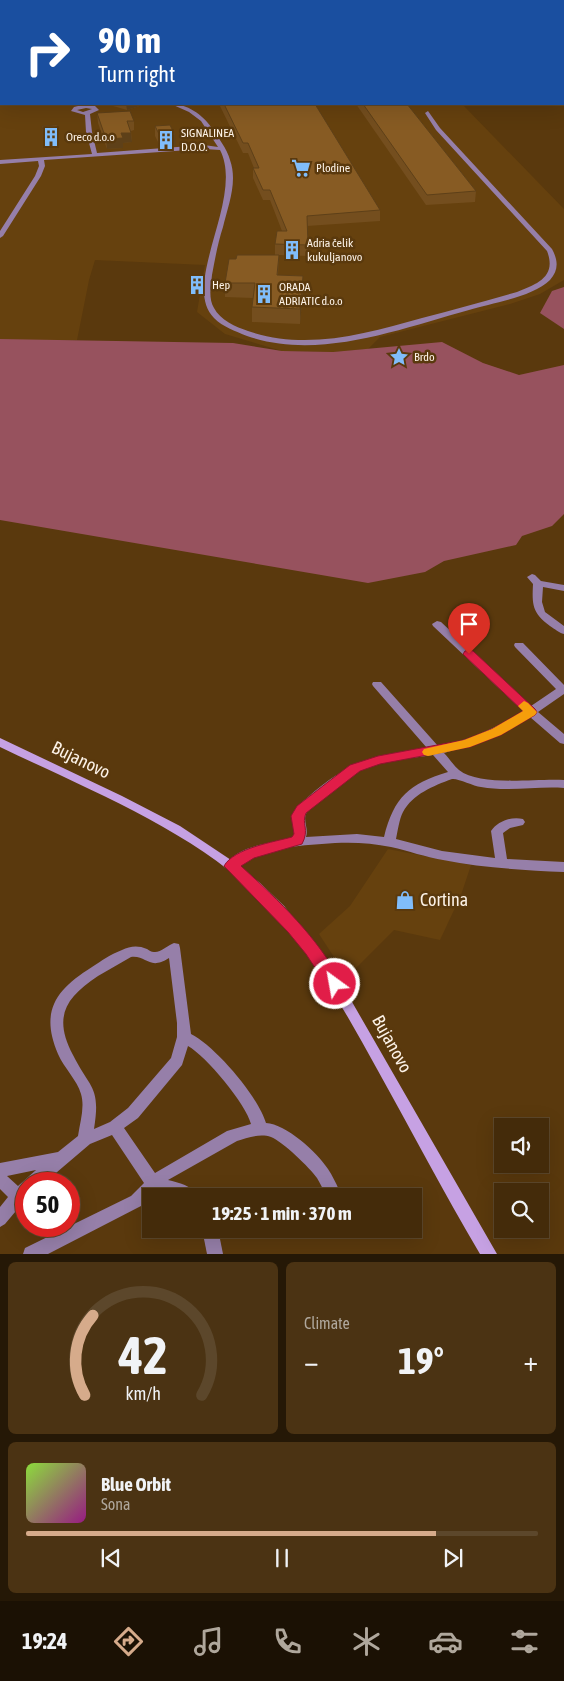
<!DOCTYPE html>
<html lang="en">
<head>
<meta charset="utf-8">
<style>
	body { margin:0; font-family:"Asap Condensed",sans-serif; background:#4b3313; color:#f1f3f6; height:100vh; display:flex; flex-direction:column; font-size:19px; white-space:nowrap }
	* { box-sizing:border-box; margin:0 }
	p { font-size:16px; color:#afa79c }
	.icon { flex:none; width:28px; height:28px; fill:none; stroke:currentColor; stroke-width:2; stroke-linecap:round; stroke-linejoin:round }
	.map { position:relative; height:1254px; overflow:hidden }
	.drawer { display:flex; flex-direction:column; gap:8px; padding:8px; background:#251806; flex:1 }
	.drawer>* { flex:none }
	.top-card { position:absolute; left:0px; top:0px; width:565px; height:105px; box-shadow:0 5px 20px #0002,0 0 0 1px #5c472b; background:#1a4fa0; color:#fff; overflow:hidden }
	.buttons { position:absolute; left:494px; top:1118px; display:grid; gap:10px }
	.buttons a { display:grid; place-items:center; width:55px; height:55px; border-radius:0px; background:#442b0a; box-shadow:0 5px 20px #0002,0 0 0 1px #5c472b; font-size:25px }
	.speed { position:absolute; left:15px; top:1172px; display:flex; gap:10px; font-size:25px; font-weight:700; text-align:center }
	.speed>* { display:grid; place-content:center; width:65px; height:65px; border-radius:50%; background:#442b0a; box-shadow:0 5px 20px #0002,0 0 0 1px #5c472b; line-height:1 }
	.speed .limit { border:8px solid #d22; background:#fff; color:#111 }
	.pin { position:absolute; display:grid; place-items:center; width:42px; height:42px; color:#fff; margin:-51px -21px; border-radius:50% 50% 50% 0; rotate:-45deg; box-shadow:0 0 5px #0007 }
	.pin .icon { rotate:45deg }
	.me { position:absolute; width:55px; margin:-28px; rotate:328deg; stroke-linejoin:round; filter:drop-shadow(0 0 4px #0008) }
	.turn { display:flex; align-items:center; gap:18px; height:105px; padding:0 15px; font-size:22px }
	.turn .icon { width:65px; height:65px; stroke-width:2.5 }
	.turn b { display:block; font-size:35px; line-height:42px }
	.big { font-size:38px; font-weight:700; line-height:1.1 }
	.drawer .card { flex:1; display:flex; flex-direction:column; justify-content:center; gap:8px; min-width:0; padding:0 18px; border-radius:8px; background:#4b3313 }
	.drawer .dial { align-items:center; gap:0 }
	.dial svg { height:130px; overflow:visible; fill:none; stroke:#5c472b; stroke-width:7; stroke-linecap:round; text-anchor:middle }
	.dial text { fill:#f1f3f6; stroke:none }
	.song { display:flex; align-items:center; gap:15px }
	.cover { width:60px; height:60px; border-radius:8px; background:linear-gradient(135deg,hsl(90 70% 55%),hsl(310 70% 35%)) }
	.played { height:5px; border-radius:2px; background:linear-gradient(90deg,#d6ab8b 80%,#5c472b 80%) }
	.keys { display:flex; justify-content:space-around; direction:ltr }
	.heat { display:flex; justify-content:space-between; align-items:center; font-size:28px; direction:ltr }
	.drawer .tiles { flex:1; display:grid; gap:8px; grid-template-columns:1fr 1fr }
	.card:last-child { grid-column:span 2 }
	.trip { position:absolute; left:142px; top:1188px; width:280px; height:50px; border-radius:0px; background:#442b0a; box-shadow:0 5px 20px #0002,0 0 0 1px #5c472b; font-weight:700; line-height:50px; text-align:center }
	.menu { display:flex; height:80px; justify-content:space-around; align-items:center; background:#1b1104; color:#afa79c }
	.menu .icon { width:35px; height:35px }
	.menu .on { color:#d6ab8b }
	.menu b { font-size:22px; color:#f1f3f6 }
	.map>svg:first-child { display:block }
	.built { fill:#66410e }
	.green { fill:#97525e }
	.lines { fill:none; stroke-linecap:round; stroke-linejoin:round }
	.minor { fill:#967fa9; fill-rule:evenodd }
	.secondary { fill:#c6a1e3; fill-rule:evenodd }
	.wall { fill:#744e1e }
	.shaded-wall { fill:#5e4018 }
	.building { fill:#875b23; stroke:#5e4018 }
	.route { fill:#e11d48; stroke:#92132f }
	.slow { fill:#f59e0b }
	.labels { text-anchor:middle; stroke-width:5; stroke-linejoin:round; paint-order:stroke }
	.far-poi-label { font-size:12px; fill:#fcf2e7; stroke:#5a390d; text-anchor:start }
	.near-street-label { font-size:18px; fill:#fcf2e7; stroke:#5a390d }
	.near-poi-label { font-size:18px; fill:#fcf2e7; stroke:#5a390d; text-anchor:start }
</style>
</head>
<body>
<div class="map">
<svg width="564" height="1254" viewBox="0 0 564 1254">
	<rect width="100%" height="100%" fill="#5a390d"/>
	<!-- built -->
	<g class="built">
		<polygon points="0,0 157,1 1,1 1,104 462,104 564,209 564,280 540,294 510,304 380,337 368,349 333,352 282,351 225,334 197,312 205,265 95,260 89,280 77,340 0,340"/>
		<polygon points="388,849 471,865 461,895 440,940 394,930 347,977 319,934 350,906"/>
	</g>
	<!-- green -->
	<g class="green">
		<polygon points="199,0 564,0 564,90 564,1"/>
		<polygon points="564,287 564,329 540,313 552,291"/>
		<polygon points="0,339 233,343 282,351 333,352 442,342 483,363 519,375 564,365 564,514 552,526 522,536 516,545 444,561 425,572 368,583 0,520"/>
	</g>
	<g class="lines">
		<!-- minor -->
		<g class="minor">
			<path d="M 86,104 L 95,106 L 99,110 L 90,114 L 92,132 L 97,153 L 204,145 L 218,147 L 201,121 L 189,112 L 171,104 C 187,104 202,114 211,127 C 218,137 227,149 230,160 C 238,182 228,206 223,227 C 218,242 215,259 212,275 C 211,285 208,298 214,308 C 220,320 236,327 248,331 C 306,351 365,334 422,318 C 454,310 485,301 517,292 C 537,284 557,277 547,251 L 436,130 L 425,113 L 428,111 L 440,128 L 552,249 C 558,260 559,270 550,280 C 533,297 492,303 469,310 C 399,329 319,361 247,336 C 235,331 223,327 214,318 C 180,284 245,198 220,150 L 204,149 L 44,160 L 45,166 L 41,176 L 3,236 L 0,238 L 0,231 L 35,176 L 39,166 L 38,161 L 0,164 L 0,160 L 92,154 L 86,132 L 85,115 L 71,111 L 74,107 ZM 86,108 L 92,109 L 83,112 L 77,110 Z"/>
			<path d="M 532,574 L 535,575 L 541,581 L 564,585 L 564,591 L 543,587 L 542,602 L 545,612 L 564,626 L 564,634 C 559,633 555,629 550,626 C 532,613 532,604 533,584 L 527,577 Z"/>
			<path d="M 437,621 L 441,622 L 531,706 L 556,689 L 515,647 L 514,645 L 515,643 L 523,643 L 564,685 L 564,694 L 538,712 L 564,734 L 564,744 L 560,743 L 530,717 L 485,741 L 444,753 C 449,758 454,766 459,770 C 480,787 537,778 564,780 L 564,788 C 537,786 508,792 481,787 C 473,786 458,778 452,779 C 433,786 413,794 403,812 C 399,820 398,830 396,839 L 442,851 L 495,858 L 491,831 C 498,821 512,816 523,819 L 525,822 L 523,825 L 510,828 L 503,833 L 507,859 L 564,862 L 564,872 C 524,870 483,868 443,860 C 425,857 409,851 391,847 C 373,843 353,842 335,843 C 309,845 280,846 256,856 C 247,859 236,872 227,869 L 225,866 C 234,850 257,845 274,842 C 280,840 287,840 293,837 L 295,834 C 294,829 292,823 292,818 C 293,810 302,802 308,797 C 347,762 376,755 427,748 L 373,686 L 372,684 L 373,682 L 381,682 L 438,746 C 469,741 496,728 523,711 L 433,626 L 432,624 ZM 433,755 L 448,772 C 409,784 394,797 384,837 L 357,834 L 306,837 C 309,828 302,820 307,812 C 327,793 348,774 374,765 C 393,759 413,758 433,755 Z"/>
			<path d="M 174,943 L 179,944 L 180,948 L 191,1034 C 215,1046 258,1096 266,1123 C 286,1124 317,1152 328,1169 C 332,1175 336,1183 339,1190 L 336,1195 L 326,1195 C 323,1189 320,1183 317,1178 C 310,1168 282,1141 271,1137 C 260,1133 246,1138 237,1141 L 168,1180 C 179,1183 192,1185 197,1196 L 175,1196 L 156,1192 L 141,1206 L 48,1254 L 23,1254 L 25,1248 L 131,1196 L 144,1183 L 112,1135 L 90,1144 L 43,1184 L 26,1184 L 26,1199 L 5,1224 L 0,1227 L 0,1207 L 8,1197 L 0,1189 L 0,1163 L 58,1152 L 78,1136 C 80,1122 85,1107 81,1094 C 77,1080 64,1068 58,1054 C 40,1012 55,990 92,967 C 101,961 111,954 122,950 C 130,946 138,945 147,949 C 149,950 151,952 154,952 C 160,953 168,945 174,943 ZM 131,957 C 147,955 149,971 169,958 L 177,1023 L 177,1037 L 171,1058 L 128,1108 L 110,1122 L 94,1129 C 101,1086 90,1089 73,1055 C 53,1017 65,998 98,976 C 109,970 120,963 131,957 ZM 188,1046 C 206,1056 246,1104 251,1124 L 227,1131 L 155,1173 L 124,1128 L 138,1118 L 182,1065 ZM 36,1170 L 18,1186 L 7,1176 Z"/>
			<polygon points="202,1229 218,1229 223,1254 207,1254"/>
		</g>
		<!-- secondary -->
		<path class="secondary" d="M 0,738 L 122,796 L 180,826 L 234,862 L 260,883 L 284,906 L 305,932 L 344,988 L 497,1254 L 480,1254 C 444,1193 411,1130 377,1069 C 342,1005 305,940 252,890 C 186,828 81,786 0,747 Z"/>
	</g>
	<!-- wall -->
	<g class="wall">
		<polygon points="113,104 146,104 127,110 113,106"/>
		<polygon points="219,104 315,104 380,210 380,221 307,226 308,256 279,255 278,275 303,276 303,290 300,324 252,322 252,307 253,298 225,297 225,283 236,259 275,255 275,244 282,231 270,200 263,200 253,178 253,168 254,168 248,153 243,153"/>
		<polygon points="356,104 407,104 476,191 475,202 426,205"/>
		<polygon points="97,113 134,121 134,130 131,131 132,142 123,143 123,148 107,149 98,123"/>
		<polygon points="57,125 59,141 44,141 42,126"/>
		<polygon points="155,126 176,145 160,146 155,136"/>
	</g>
	<!-- shaded-wall -->
	<g class="shaded-wall">
		<polygon points="126,104 146,104 127,110"/>
		<polygon points="121,133 131,133 132,142 123,143 123,148 107,149 106,139"/>
		<polygon points="175,135 176,145 160,146 160,136"/>
		<polygon points="303,276 303,290 300,324 300,309"/>
	</g>
	<!-- building -->
	<g class="building">
		<polygon points="224,104 315,104 380,210 307,216 308,245 275,244 277,231 287,231 270,190 263,190 253,168 259,168 248,143 243,143"/>
		<polygon points="363,104 407,104 476,191 427,195"/>
		<polygon points="130,111 134,121 127,121 131,133 121,133 123,138 106,139 97,113"/>
		<polygon points="57,125 59,134 44,135 42,126"/>
		<polygon points="170,125 175,135 160,136 155,126"/>
		<polygon points="237,255 279,255 277,275 303,276 300,309 252,307 255,283 225,283 229,259 236,259"/>
	</g>
	<!-- route -->
	<path class="route" d="M 469,650 L 473,651 L 535,709 L 537,712 L 535,715 L 501,735 L 470,747 L 380,764 L 360,771 L 306,813 C 301,824 310,829 302,844 L 254,858 L 241,866 C 278,900 319,938 342,984 L 340,989 L 335,991 L 329,989 L 306,954 L 288,932 L 224,866 C 234,848 274,842 292,837 L 294,834 L 291,816 L 297,806 L 350,765 L 378,756 L 464,740 L 492,729 L 523,711 L 465,656 L 463,654 L 465,651 Z"/>
	<!-- slow -->
	<polygon class="slow" points="524,701 528,703 537,712 535,715 501,735 470,747 428,756 424,755 422,752 424,749 464,740 492,729 523,711 518,706"/>
	<!-- icons -->
	<defs>
		<g id="building-bare" transform="scale(1.5)"><path d="M-4-6H4V6H1V3H-1V6H-4ZM-2.5-4.3h1.7v1.8h-1.7ZM.8-4.3h1.7v1.8H.8ZM-2.5-1h1.7V.8h-1.7ZM.8-1h1.7V.8H.8Z" fill="#80bdfa" stroke="#5a390d" stroke-width="2.5" paint-order="stroke"/></g>
		<g id="supermarket-bare" transform="scale(1.5)"><path d="M-6-5.5h2.5l.6 2H6L4.5 2H-2.5L-4.4-4H-6ZM-1.5 3.2a1.3 1.3 0 1 0 .1 0ZM3 3.2a1.3 1.3 0 1 0 .1 0Z" fill="#80bdfa" stroke="#5a390d" stroke-width="2.5" paint-order="stroke"/></g>
		<g id="sight-bare" transform="scale(1.5)"><path d="M0-6L1.8-2.2L6-1.7L2.9 1.2L3.7 5.4L0 3.3L-3.7 5.4L-2.9 1.2L-6-1.7L-1.8-2.2Z" fill="#80bdfa" stroke="#5a390d" stroke-width="2.5" paint-order="stroke"/></g>
		<g id="shop-bare" transform="scale(1.5)"><path d="M-5-2.5h2.3a2.7 3.5 0 0 1 5.4 0H5L5.5 6h-11ZM-1.5-2.5h3a1.5 2.3 0 0 0-3 0Z" fill="#80bdfa" stroke="#5a390d" stroke-width="2.5" paint-order="stroke"/></g>
	</defs>
	<g fill-rule="evenodd">
		<use href="#building-bare" x="51" y="137"/>
		<use href="#building-bare" x="166" y="140"/>
		<use href="#supermarket-bare" x="301" y="168"/>
		<use href="#building-bare" x="292" y="250"/>
		<use href="#building-bare" x="197" y="285"/>
		<use href="#building-bare" x="264" y="294"/>
		<use href="#sight-bare" x="399" y="357"/>
		<use href="#shop-bare" x="405" y="900"/>
	</g>
	<g class="labels">
		<!-- far-poi labels -->
		<g class="far-poi-label">
			<text x="181" y="137">SIGNALINEA<tspan x="181" dy="14">D.O.O.</tspan></text>
			<text x="66" y="141">Oreco d.o.o</text>
			<text x="316" y="172">Plodine</text>
			<text x="307" y="247">Adria čelik<tspan x="307" dy="14">kukuljanovo</tspan></text>
			<text x="212" y="289">Hep</text>
			<text x="279" y="291">ORADA<tspan x="279" dy="14">ADRIATIC d.o.o</tspan></text>
			<text x="414" y="361">Brdo</text>
		</g>
		<!-- near-street labels -->
		<g class="near-street-label">
			<text transform="translate(81 760) rotate(26)" y="6">Bujanovo</text>
			<text transform="translate(392 1044) rotate(61)" y="6">Bujanovo</text>
		</g>
		<!-- near-poi labels -->
		<g class="near-poi-label">
			<text x="420" y="906">Cortina</text>
		</g>
	</g>
</svg>
<div class="buttons">
<a><svg class="icon" aria-label="sound" viewBox="0 0 24 24"><path d="M4 9h4l5-4v14l-5-4H4zM17 9q2 3 0 6"/></svg></a>
<a><svg class="icon" aria-label="search" viewBox="0 0 24 24"><circle cx="10" cy="10" r="6"/><path d="M15 15l6 6"/></svg></a>
</div>
<div class="speed"><div class="limit">50</div></div>
<div class="pin" style="left:469px;top:654px;background:#d93025"><svg class="icon" aria-label="arrive" viewBox="0 0 24 24"><path d="M6 21V4h12l-3 4 3 4H6"/></svg></div>
<svg class="me" style="left:335px;top:984px" viewBox="-20 -20 40 40"><circle r="17" fill="#e11d48" stroke="#fff" stroke-width="3"/><path d="M0-11L8 9 0 5-8 9z" fill="#fff"/></svg>
<div class="trip">19:25 · 1 min · 370 m</div>
<div class="top-card">
<div class="turn"><svg class="icon" aria-label="right" viewBox="0 0 24 24"><path d="M7 20v-9h11M14 6l5 5-5 5"/></svg><div><b>90 m</b>Turn right</div></div>
</div>
</div>
<section class="drawer">
<div class="tiles">
<div class="card dial"><svg viewBox="0 0 100 80">
<path d="M14 69A42 42 0 1 1 86 69"/>
<path d="M14 69A42 42 0 0 1 19 20" stroke="#d6ab8b"/>
<text x="50" y="56" font-size="32" font-weight="700">42</text>
<text x="50" y="72" font-size="11">km/h</text>
</svg></div>
<div class="card"><p>Climate</p>
<div class="heat"><a>−</a><b class="big">19°</b><a>+</a></div>
</div>
<div class="card">
<div class="song"><i class="cover"></i><div><b>Blue Orbit</b><p>Sona</p></div></div>
<div class="played"></div>
<div class="keys"><svg class="icon" aria-label="previous" viewBox="0 0 24 24"><path d="M18 5L8 12l10 7zM5 5v14"/></svg><svg class="icon" aria-label="pause" viewBox="0 0 24 24"><path d="M8 5v14M16 5v14"/></svg><svg class="icon" aria-label="next" viewBox="0 0 24 24"><path d="M6 5l10 7-10 7zM19 5v14"/></svg></div>
</div>
</div>
</section>
<nav class="menu">
<b>19:24</b>
<svg class="icon on" aria-label="directions" viewBox="0 0 24 24"><path d="M12 3l9 9-9 9-9-9zM9 14v-3h6M13 9l2 2-2 2"/></svg>
<svg class="icon" aria-label="music" viewBox="0 0 24 24"><path d="M9 18V5l10-2v13"/><circle cx="6" cy="18" r="3"/><circle cx="16" cy="16" r="3"/></svg>
<svg class="icon" aria-label="phone" viewBox="0 0 24 24"><path d="M5 4h4l2 5-3 2q2 4 5 5l2-3 5 2v4C11 20 4 13 5 4z"/></svg>
<svg class="icon" aria-label="climate" viewBox="0 0 24 24"><path d="M12 3v18M4 7l16 10M4 17L20 7"/></svg>
<svg class="icon" aria-label="car" viewBox="0 0 24 24"><path d="M5 17H2v-5l4-1 3-4h7l3 4 3 1v5h-3M9 17h6M6 11h13"/><circle cx="7" cy="17" r="2"/><circle cx="17" cy="17" r="2"/></svg>
<svg class="icon" aria-label="filters" viewBox="0 0 24 24"><path d="M4 7h16M4 17h16"/><circle cx="9" cy="7" r="2"/><circle cx="15" cy="17" r="2"/></svg>
</nav>
</body>
</html>
